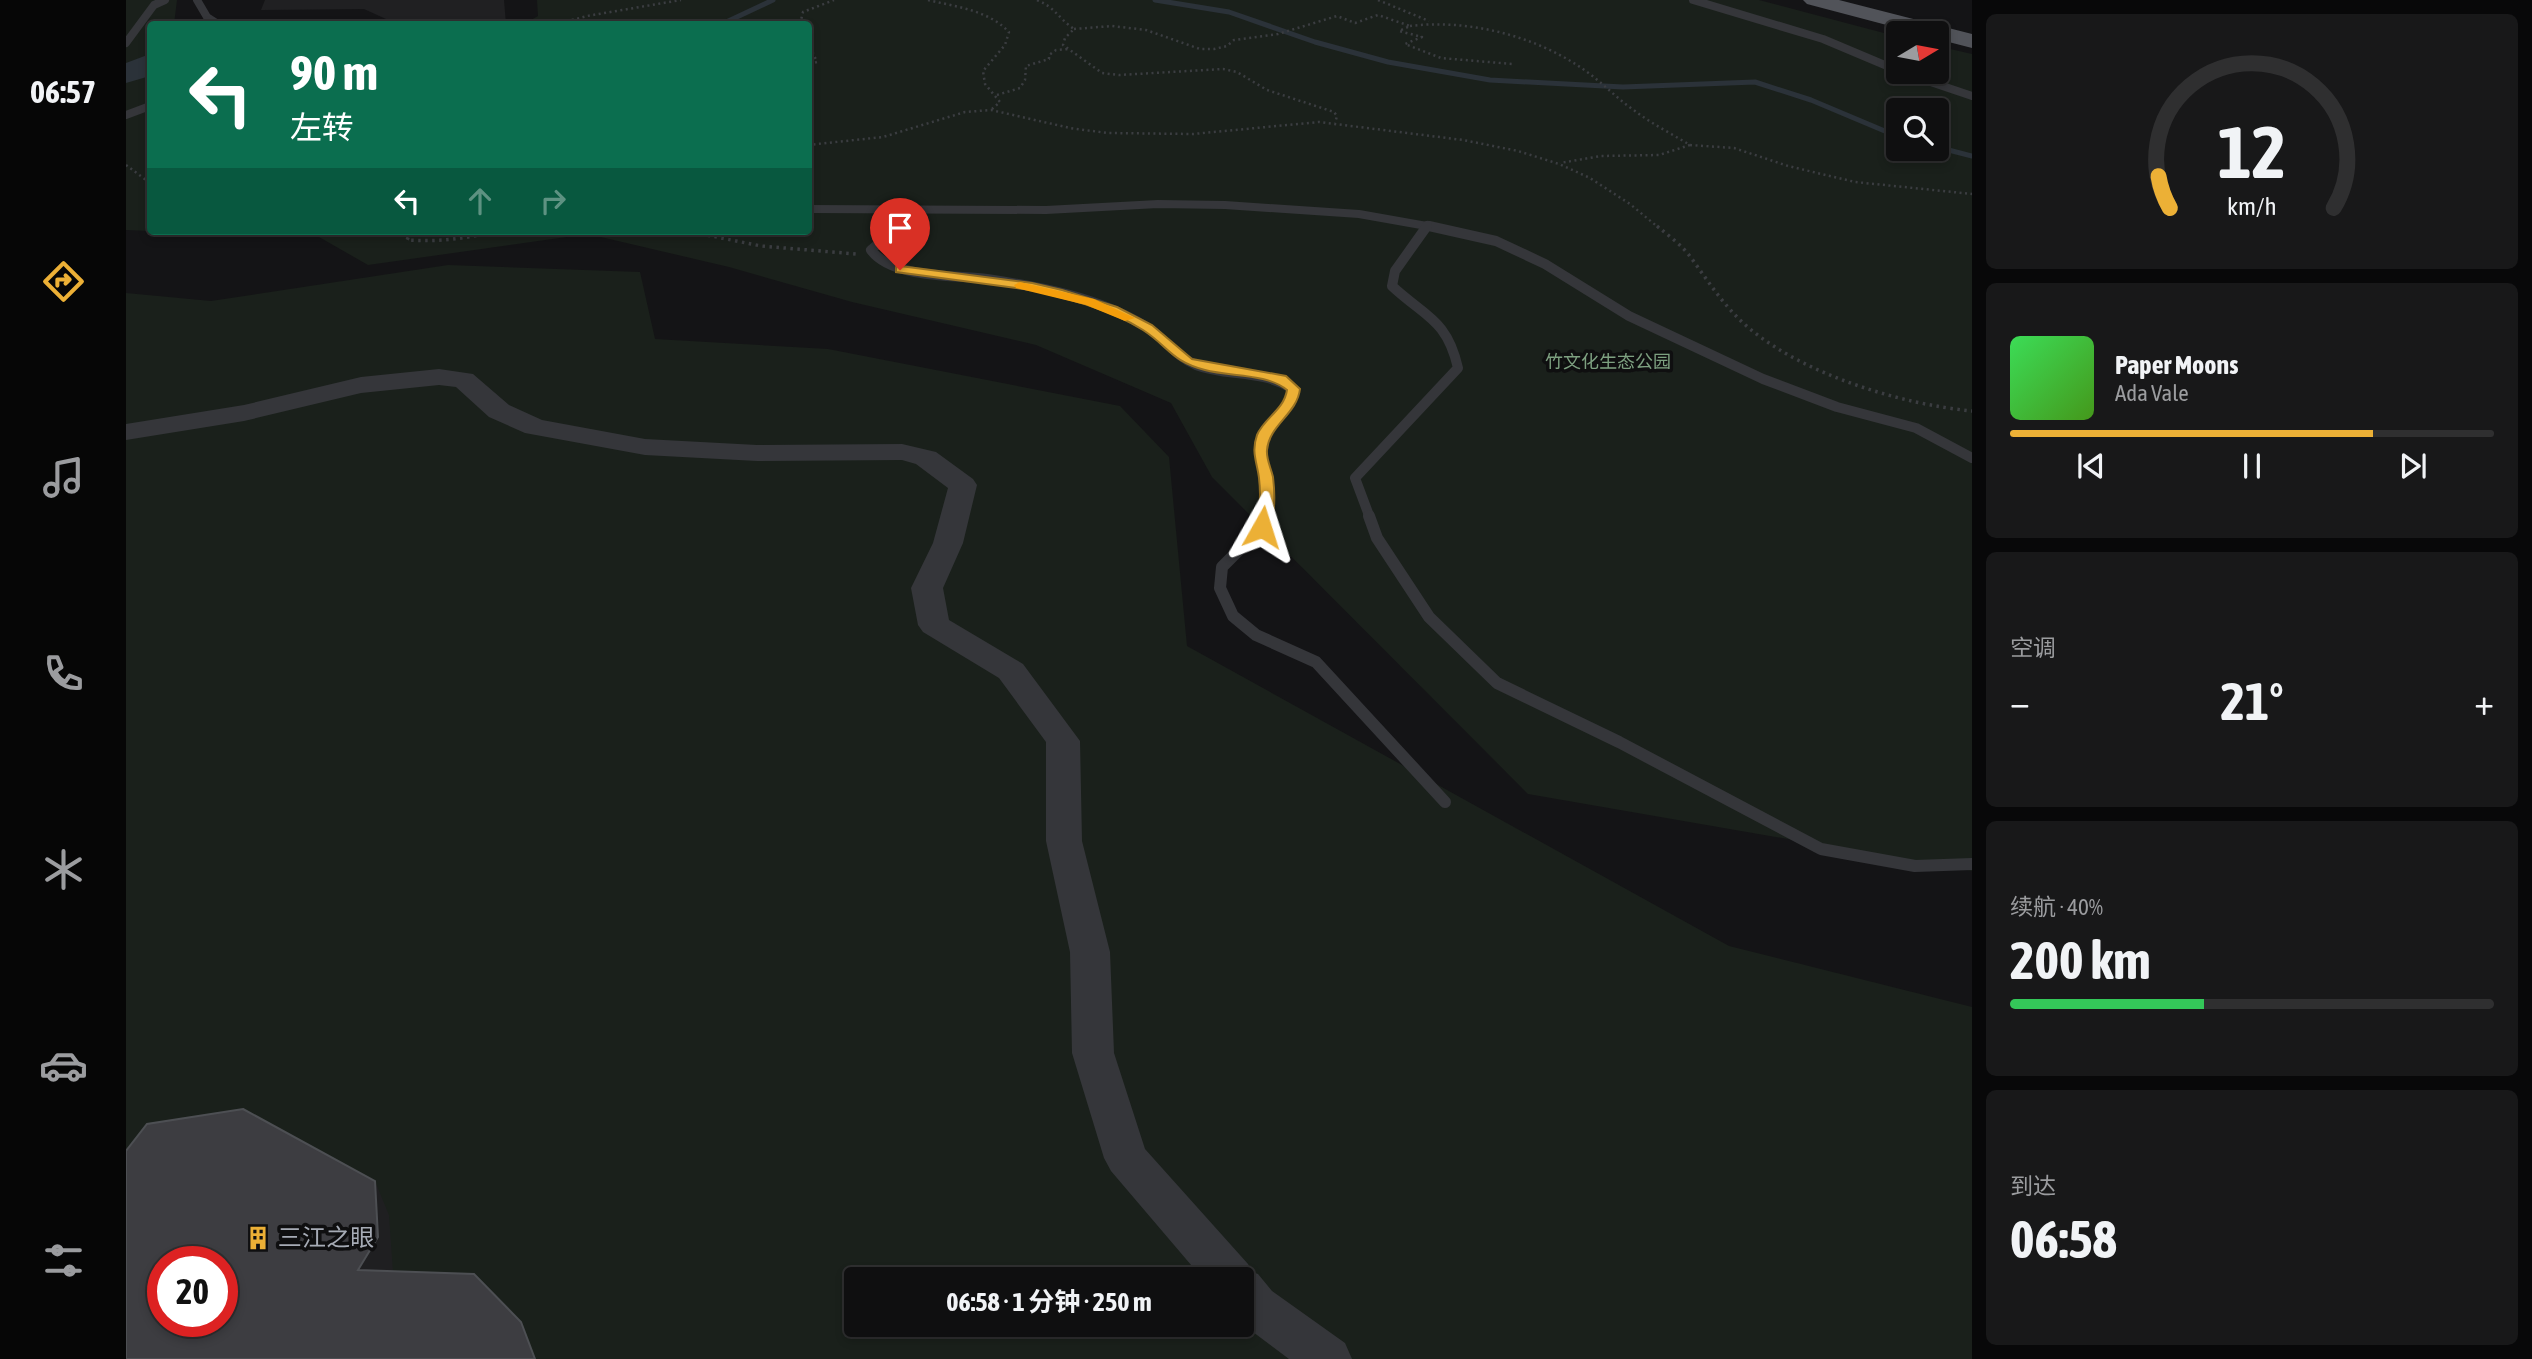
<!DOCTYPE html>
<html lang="zh">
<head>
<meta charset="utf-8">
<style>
	body { margin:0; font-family:"Asap Condensed","Noto Sans SC",sans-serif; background:#181819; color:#f1f3f6; height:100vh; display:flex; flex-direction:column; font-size:26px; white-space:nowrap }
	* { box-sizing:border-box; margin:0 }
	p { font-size:23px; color:#9b9c9f }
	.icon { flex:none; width:38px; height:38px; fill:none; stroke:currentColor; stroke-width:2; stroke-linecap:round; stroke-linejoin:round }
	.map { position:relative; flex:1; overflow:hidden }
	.drawer { display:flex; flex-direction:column; gap:14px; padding:14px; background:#080809; width:560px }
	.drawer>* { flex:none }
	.banner { position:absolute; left:21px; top:21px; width:665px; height:214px; border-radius:7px; box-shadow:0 4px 10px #0003,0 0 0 2px #2f2f30; background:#0b6e4f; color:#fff; overflow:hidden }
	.needle { width:46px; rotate:80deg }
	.buttons { position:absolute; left:1760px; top:21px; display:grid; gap:14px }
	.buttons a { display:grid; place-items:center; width:63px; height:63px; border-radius:7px; background:#0f0f10; box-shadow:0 4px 10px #0003,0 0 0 2px #2f2f30; font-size:35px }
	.speed { position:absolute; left:21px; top:1246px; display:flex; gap:14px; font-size:35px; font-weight:700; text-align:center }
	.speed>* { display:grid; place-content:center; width:91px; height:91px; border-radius:50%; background:#0f0f10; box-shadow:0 4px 10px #0003,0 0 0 2px #2f2f30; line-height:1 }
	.speed .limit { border:10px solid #d22; background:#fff; color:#111 }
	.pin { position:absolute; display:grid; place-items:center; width:60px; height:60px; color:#fff; margin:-72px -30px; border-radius:50% 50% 50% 0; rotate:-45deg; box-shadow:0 0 7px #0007 }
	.pin .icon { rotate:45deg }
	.me { position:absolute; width:77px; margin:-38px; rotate:6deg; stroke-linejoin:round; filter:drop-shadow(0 0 5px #0008) }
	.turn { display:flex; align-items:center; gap:24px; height:147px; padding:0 28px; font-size:32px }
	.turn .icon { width:91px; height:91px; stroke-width:2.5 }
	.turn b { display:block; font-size:49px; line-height:60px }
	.lanes { display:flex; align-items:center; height:66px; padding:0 28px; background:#0003; justify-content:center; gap:35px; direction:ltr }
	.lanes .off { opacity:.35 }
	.big { font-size:52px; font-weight:700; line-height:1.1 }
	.drawer .widget { flex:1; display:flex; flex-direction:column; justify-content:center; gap:10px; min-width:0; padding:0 24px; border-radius:10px; background:#181819 }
	.drawer .dial { align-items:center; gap:0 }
	.dial svg { height:182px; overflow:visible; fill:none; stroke:#2f2f30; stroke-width:7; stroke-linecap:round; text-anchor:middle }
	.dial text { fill:#f1f3f6; stroke:none }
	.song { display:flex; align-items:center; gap:21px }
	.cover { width:84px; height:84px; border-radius:10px; background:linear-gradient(135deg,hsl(130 70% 55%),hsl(100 70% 35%)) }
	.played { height:7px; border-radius:4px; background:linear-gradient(90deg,#ecb036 75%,#2f2f30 75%) }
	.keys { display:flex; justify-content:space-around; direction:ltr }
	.heat { display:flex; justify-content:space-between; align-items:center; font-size:38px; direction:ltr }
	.charge { height:10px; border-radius:5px; background:linear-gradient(90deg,#34c759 40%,#2f2f30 0) }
	.trip { position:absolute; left:718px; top:1267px; width:410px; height:70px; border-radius:7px; background:#0f0f10; box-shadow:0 4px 10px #0003,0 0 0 2px #2f2f30; font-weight:700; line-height:70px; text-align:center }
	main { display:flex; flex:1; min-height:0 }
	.dock { display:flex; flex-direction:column; width:126px; justify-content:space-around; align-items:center; background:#060606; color:#9b9c9f }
	.dock .icon { width:49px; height:49px }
	.dock .active { color:#ecb036 }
	.dock b { font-size:32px; color:#f1f3f6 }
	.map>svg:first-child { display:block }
	.built { fill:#202022 }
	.green { fill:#1a201b; fill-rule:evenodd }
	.water { fill:#2b3239 }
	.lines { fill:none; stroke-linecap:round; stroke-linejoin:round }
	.stream { stroke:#2b3239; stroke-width:5 }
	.path-far1 { stroke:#3b3d41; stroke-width:2.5; stroke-dasharray:2 3.5; stroke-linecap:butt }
	.path { stroke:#3b3d41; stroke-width:3.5; stroke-dasharray:2.5 4.5; stroke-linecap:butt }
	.service-far2 { stroke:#35363a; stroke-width:8 }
	.service-far1 { stroke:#35363a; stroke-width:10 }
	.service { stroke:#35363a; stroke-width:12 }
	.tertiary { fill:#35363a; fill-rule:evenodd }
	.primary { fill:#515359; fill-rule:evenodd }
	.shaded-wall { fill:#1f1f21 }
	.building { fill:#3d3d41; stroke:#4d4f53; stroke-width:2; fill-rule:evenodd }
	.route { fill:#ecb036; stroke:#997223; stroke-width:2 }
	.slow { fill:#f59e0b }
	.labels { text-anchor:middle; stroke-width:7; stroke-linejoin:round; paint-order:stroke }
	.far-park-label { font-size:18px; fill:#7da080; stroke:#0f0f10 }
	.near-poi-label { font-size:24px; fill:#a6abb5; stroke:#0f0f10; text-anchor:start }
</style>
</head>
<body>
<main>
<nav class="dock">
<b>06:57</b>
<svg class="icon active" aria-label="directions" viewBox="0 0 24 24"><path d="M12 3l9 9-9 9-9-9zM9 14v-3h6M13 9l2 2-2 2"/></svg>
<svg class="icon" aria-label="music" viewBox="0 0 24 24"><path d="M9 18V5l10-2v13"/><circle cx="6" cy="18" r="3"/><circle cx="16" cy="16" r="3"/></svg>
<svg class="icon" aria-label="phone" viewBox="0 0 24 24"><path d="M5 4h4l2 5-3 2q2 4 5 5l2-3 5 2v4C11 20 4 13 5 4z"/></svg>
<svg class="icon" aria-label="climate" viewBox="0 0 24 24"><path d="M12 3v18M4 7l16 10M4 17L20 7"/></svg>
<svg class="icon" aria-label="car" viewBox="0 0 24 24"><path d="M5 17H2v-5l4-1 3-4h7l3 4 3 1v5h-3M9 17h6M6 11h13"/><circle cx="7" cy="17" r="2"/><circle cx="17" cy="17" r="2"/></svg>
<svg class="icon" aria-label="filters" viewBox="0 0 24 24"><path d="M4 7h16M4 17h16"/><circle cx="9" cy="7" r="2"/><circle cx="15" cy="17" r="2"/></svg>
</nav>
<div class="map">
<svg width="1846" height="1359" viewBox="0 0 1846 1359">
	<rect width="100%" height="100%" fill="#141416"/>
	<!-- built -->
	<polygon class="built" points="139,0 378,0 380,24 271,24 238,9 135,10"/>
	<!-- green -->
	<g class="green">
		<polygon points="0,0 51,0 48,24 192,21 208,24 24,24 24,231 0,230"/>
		<path d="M 411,0 L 1633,0 L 1773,37 L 1773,72 L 1811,72 L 1811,46 L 1846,54 L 1846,871 L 1402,794 L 1086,477 L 1045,403 L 910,345 L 726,302 L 603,267 L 462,234 L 242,265 L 186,233 L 43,231 L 682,231 L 682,24 L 398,24 L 412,16 ZM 1773,110 L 1811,110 L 1811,149 L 1773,149 Z"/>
		<path d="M 322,265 L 514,272 L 529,339 L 702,349 L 994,406 L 1043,457 L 1061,646 L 1603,946 L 1846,1007 L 1846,1359 L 0,1359 L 0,293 L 85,301 ZM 37,1262 L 96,1262 L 96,1321 L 37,1321 ZM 730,1279 L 1115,1279 L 1115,1325 L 730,1325 Z"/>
	</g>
	<!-- water -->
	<polygon class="water" points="24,54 24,76 0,83 0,63"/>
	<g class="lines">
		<!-- stream -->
		<g class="stream">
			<polyline points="1029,0 1103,12 1189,42 1262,62 1364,80 1497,87 1629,82 1685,100 1773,137"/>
			<polyline points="596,24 647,0"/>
			<polyline points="1811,147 1846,156"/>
		</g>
		<!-- path-far1 -->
		<g class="path-far1">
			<path d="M 802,0 C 831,7 862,10 883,32 L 879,45 L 857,71 L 859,84 L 874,102 L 866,109"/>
			<path d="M 911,0 C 930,8 931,17 948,29 L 939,38 L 937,45 L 976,73 L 993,75 L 1097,69 L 1111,72 L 1141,90 L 1208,112 L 1211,116 L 1209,123"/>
			<polyline points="1252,0 1303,21"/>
			<polyline points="442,24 446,20 461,16 555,0"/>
			<polyline points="674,24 677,12 708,0"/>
			<path d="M 1284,26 C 1341,19 1406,35 1454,67 C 1474,80 1490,98 1509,111 C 1526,124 1546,134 1564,145 L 1533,155 L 1475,156 L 1434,163"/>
			<polyline points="948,29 986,26 1020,30 1074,49 1088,49 1101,46 1108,40 1152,34 1211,16 1229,23 1252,15 1284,26 1273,31 1296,37 1279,44 1315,58 1386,64"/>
			<polyline points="682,42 691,62 682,65"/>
			<polyline points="871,95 894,88 899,80 900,66 923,59 923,55 930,50 943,49"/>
			<polyline points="682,145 757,137 839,112 865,110 944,128 981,133 1067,134 1193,122 1337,140 1392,151 1433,164 1464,178 1504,204 1533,228"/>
			<polyline points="1564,145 1608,148 1662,166 1729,182 1846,194"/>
			<polyline points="0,165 24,183"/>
		</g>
		<!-- path -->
		<g class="path">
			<path d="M 1531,226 C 1543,236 1557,246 1566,259 C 1584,284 1600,309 1624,329 C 1680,375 1774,404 1846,411"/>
			<path d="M 285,231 L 281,240 C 311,242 340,239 369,231"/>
			<polyline points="561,231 635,246 730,254"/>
		</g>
		<!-- service-far2 -->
		<g class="service-far2">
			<polyline points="71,0 81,17 92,24"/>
			<polyline points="1567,0 1697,39 1773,71"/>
			<polyline points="0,43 28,5 39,0"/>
			<polyline points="1775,72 1846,96"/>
			<polyline points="0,115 24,106"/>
			<polyline points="682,209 920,210 1032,204 1099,205 1233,214 1312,228"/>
			<polyline points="777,228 798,210"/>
			<polyline points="1300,228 1302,225"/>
		</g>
		<!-- service-far1 -->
		<g class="service-far1">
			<path d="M 780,226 L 758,239 L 745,250 C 765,278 828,275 861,279 C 915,287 971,297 1019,326 C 1038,337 1049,356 1070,365 C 1102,377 1136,369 1167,389 C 1165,410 1145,417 1138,435 C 1127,461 1148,491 1139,518"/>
			<polyline points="1303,226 1370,241 1419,264 1503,316 1637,379 1711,407 1790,428 1846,458"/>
			<path d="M 1244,518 L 1229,478 L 1332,368 C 1321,319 1299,317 1266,286 L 1269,271 L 1301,226"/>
		</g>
		<!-- service -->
		<g class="service">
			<polyline points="1140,516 1136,527 1096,567 1094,588 1107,616 1130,635 1190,662 1319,802"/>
			<polyline points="1243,516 1251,538 1303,617 1371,683 1493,742 1695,849 1789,866 1846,864"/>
		</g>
		<!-- tertiary -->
		<polygon class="tertiary" points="313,369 347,374 383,405 416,420 519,439 631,445 776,444 810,452 847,479 851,485 837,543 817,588 823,620 897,664 954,741 956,841 984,952 988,1053 1019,1149 1122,1264 1126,1272 1132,1274 1146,1291 1219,1343 1226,1359 1163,1359 1115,1323 1115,1279 1077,1279 985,1171 978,1158 946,1053 944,952 920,841 920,742 873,678 797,632 792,625 785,588 807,543 822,488 790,464 776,460 631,461 519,455 399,433 363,417 330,387 313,385 235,393 118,421 0,440 0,424 118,405 235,377"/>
		<!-- primary -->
		<polygon class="primary" points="1677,0 1713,0 1846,34 1846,48 1811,39 1811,33 1791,33 1681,4"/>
	</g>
	<!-- shaded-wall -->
	<polygon class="shaded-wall" points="249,1181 263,1215 267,1271 232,1270"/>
	<!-- building -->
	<path class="building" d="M 117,1109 L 249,1181 L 252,1237 L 232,1270 L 348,1274 L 395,1322 L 409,1359 L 0,1359 L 0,1151 L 21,1124 ZM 37,1262 L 96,1262 L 96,1321 L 37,1321 Z"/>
	<!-- route -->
	<path class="route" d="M 774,266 L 906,283 L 936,290 L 991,307 L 1026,325 L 1066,359 L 1160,376 L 1174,389 C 1171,414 1143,425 1141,450 C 1140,459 1145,468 1147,477 C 1149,494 1150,515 1142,530 L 1136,532 L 1129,527 C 1134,512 1135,495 1133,478 C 1131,462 1125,452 1131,435 C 1138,418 1158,410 1161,390 C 1140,373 1105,377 1079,370 C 1045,361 1043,347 1017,330 C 984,309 943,299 906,290 L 770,272 L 770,267 Z"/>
	<!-- slow -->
	<polygon class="slow" points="894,282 968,299 1009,318 999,321 960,305 890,288 888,285"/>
	<!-- icons -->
	<defs>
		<g id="building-bare" transform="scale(1.89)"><path d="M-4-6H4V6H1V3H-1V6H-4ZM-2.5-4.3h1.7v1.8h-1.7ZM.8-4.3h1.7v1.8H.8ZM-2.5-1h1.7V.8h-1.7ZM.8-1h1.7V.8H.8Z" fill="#ecb036" stroke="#0f0f10" stroke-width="2.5" paint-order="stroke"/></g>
	</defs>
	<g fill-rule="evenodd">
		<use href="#building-bare" x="132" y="1238"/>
	</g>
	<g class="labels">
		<!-- far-park labels -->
		<g class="far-park-label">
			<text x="1482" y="368">竹文化生态公园</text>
		</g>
		<!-- near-poi labels -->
		<g class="near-poi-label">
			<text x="152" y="1246">三江之眼</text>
		</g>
	</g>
</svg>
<div class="buttons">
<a><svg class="needle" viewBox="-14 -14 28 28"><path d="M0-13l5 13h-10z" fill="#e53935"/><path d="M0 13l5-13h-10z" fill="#9b9c9f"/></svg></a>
<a><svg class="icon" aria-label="search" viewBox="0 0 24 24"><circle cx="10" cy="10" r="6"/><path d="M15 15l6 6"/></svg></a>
</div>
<div class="speed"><div class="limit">20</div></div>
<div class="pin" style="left:774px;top:270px;background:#d93025"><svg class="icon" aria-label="arrive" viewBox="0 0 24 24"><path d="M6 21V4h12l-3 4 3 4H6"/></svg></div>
<svg class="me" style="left:1136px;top:527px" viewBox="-20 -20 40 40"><path d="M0-17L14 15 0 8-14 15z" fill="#ecb036" stroke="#fff" stroke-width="4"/></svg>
<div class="trip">06:58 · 1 分钟 · 250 m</div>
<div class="banner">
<div class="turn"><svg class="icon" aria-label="left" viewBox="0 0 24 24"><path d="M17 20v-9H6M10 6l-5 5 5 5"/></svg><div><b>90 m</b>左转</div></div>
<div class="lanes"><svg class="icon" aria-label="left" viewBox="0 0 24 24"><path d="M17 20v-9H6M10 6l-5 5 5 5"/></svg><svg class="icon off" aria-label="ahead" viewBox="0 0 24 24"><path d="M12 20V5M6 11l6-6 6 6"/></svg><svg class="icon off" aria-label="right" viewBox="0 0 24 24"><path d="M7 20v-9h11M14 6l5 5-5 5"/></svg></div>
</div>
</div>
<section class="drawer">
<div class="widget dial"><svg viewBox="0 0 100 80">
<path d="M14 69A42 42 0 1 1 86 69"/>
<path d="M14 69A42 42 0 0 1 9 55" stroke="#ecb036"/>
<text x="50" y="56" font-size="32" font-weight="700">12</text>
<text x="50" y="72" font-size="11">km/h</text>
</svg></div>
<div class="widget">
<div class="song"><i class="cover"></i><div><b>Paper Moons</b><p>Ada Vale</p></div></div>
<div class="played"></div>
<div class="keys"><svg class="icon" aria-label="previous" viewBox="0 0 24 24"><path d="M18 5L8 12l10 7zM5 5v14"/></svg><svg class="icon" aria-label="pause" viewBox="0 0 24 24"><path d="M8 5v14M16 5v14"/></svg><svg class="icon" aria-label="next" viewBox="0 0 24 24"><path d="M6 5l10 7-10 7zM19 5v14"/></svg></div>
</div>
<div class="widget"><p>空调</p>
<div class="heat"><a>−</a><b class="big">21°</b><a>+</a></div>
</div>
<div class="widget"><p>续航 · 40%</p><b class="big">200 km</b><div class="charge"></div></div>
<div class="widget"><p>到达</p><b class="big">06:58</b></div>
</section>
</main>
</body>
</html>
